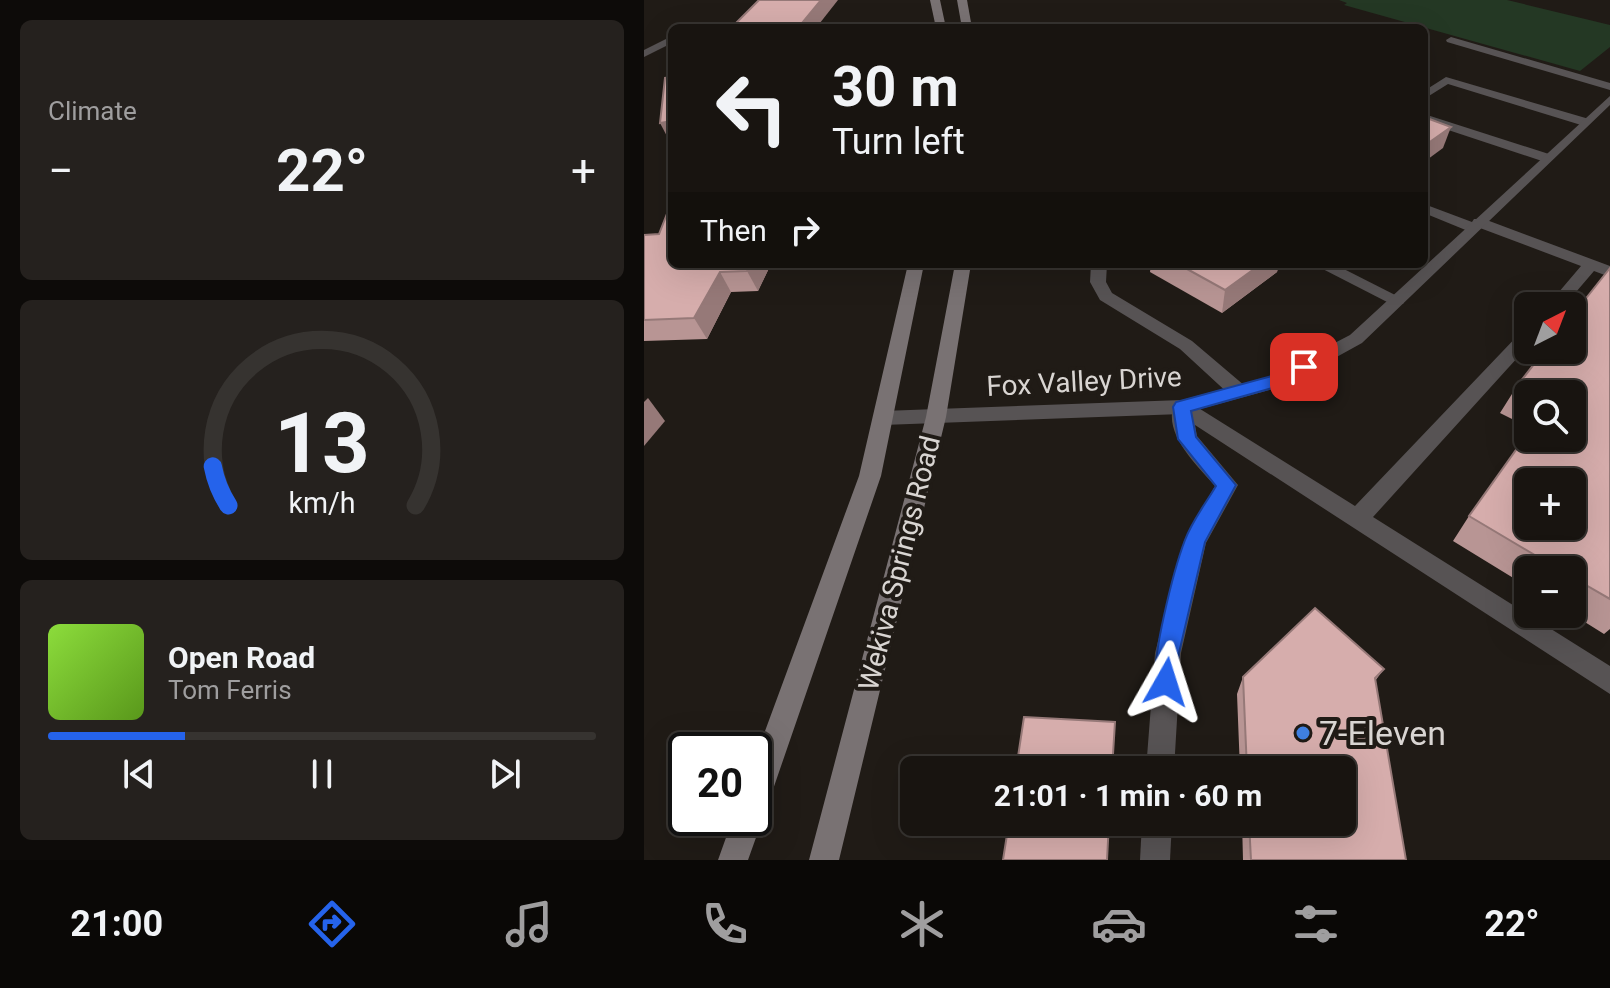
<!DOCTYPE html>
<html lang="en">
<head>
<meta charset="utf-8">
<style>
	body { margin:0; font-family:Roboto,sans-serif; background:#25211e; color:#f1f3f6; height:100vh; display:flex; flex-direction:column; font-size:30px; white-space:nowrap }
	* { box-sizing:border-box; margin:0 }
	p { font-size:26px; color:#9f9e9f }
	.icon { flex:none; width:44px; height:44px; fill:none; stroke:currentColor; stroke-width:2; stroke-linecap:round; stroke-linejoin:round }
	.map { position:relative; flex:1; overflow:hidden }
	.sheet { display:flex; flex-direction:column; gap:20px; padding:20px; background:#0d0b09; width:644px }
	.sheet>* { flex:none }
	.top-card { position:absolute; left:24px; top:24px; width:760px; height:244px; border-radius:12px; box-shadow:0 8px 32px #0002,0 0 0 2px #363330; background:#181410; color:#f1f3f6; overflow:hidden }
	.needle { width:52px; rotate:42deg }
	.fabs { position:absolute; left:870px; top:292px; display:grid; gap:16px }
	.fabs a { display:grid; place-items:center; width:72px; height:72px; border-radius:12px; background:#181410; box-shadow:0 8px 32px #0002,0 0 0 2px #363330; font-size:40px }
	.speed { position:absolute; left:24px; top:732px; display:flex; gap:16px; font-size:40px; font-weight:700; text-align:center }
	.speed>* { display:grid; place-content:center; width:104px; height:104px; border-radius:50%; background:#181410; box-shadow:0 8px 32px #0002,0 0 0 2px #363330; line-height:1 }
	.speed .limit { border:4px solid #111; border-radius:12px; background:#fff; color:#111 }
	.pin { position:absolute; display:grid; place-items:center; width:68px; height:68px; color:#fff; margin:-34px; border-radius:16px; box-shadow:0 4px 12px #0006 }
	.me { position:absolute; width:88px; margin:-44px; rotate:6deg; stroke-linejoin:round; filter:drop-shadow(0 0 6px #0008) }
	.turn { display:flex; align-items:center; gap:28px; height:168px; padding:0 32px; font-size:36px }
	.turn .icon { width:104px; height:104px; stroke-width:2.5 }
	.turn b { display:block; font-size:56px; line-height:68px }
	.then { display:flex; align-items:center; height:76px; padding:0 32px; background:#0003; gap:16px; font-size:30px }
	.big { font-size:60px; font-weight:700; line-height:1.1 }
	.sheet .widget { flex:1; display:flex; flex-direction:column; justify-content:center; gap:12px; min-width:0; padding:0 28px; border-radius:12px; background:#25211e }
	.sheet .dial { align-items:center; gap:0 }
	.dial svg { height:208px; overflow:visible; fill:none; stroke:#363330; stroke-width:7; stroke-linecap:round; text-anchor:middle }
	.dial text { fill:#f1f3f6; stroke:none }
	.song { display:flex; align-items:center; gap:24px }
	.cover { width:96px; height:96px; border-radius:12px; background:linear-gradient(135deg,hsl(90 70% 55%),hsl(90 70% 35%)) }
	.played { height:8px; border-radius:4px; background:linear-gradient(90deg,#2563eb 25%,#363330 25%) }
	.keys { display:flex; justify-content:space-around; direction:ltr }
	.heat { display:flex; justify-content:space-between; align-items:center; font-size:44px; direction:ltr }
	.trip { position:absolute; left:256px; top:756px; width:456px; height:80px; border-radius:12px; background:#181410; box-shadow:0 8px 32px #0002,0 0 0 2px #363330; font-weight:700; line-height:80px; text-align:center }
	.tab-bar { display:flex; height:128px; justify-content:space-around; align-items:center; background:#0a0806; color:#9f9e9f }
	.tab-bar .icon { width:56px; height:56px }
	.tab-bar .current { color:#2563eb }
	.tab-bar b { font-size:36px; color:#f1f3f6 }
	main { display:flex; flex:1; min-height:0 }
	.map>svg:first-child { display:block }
	.green { fill:#243824 }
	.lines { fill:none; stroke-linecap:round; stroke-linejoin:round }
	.lane { fill:#575354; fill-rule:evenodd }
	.street { fill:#575354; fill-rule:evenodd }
	.secondary { fill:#797273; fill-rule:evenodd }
	.wall { fill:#b89594 }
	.shaded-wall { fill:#967978 }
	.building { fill:#d6adac; stroke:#967978; stroke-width:2; fill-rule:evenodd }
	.route { fill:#2563eb; stroke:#184099; stroke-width:2 }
	.shop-dot { fill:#3f7fe0; stroke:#201b16; stroke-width:3 }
	.labels { text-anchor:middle; stroke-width:8; stroke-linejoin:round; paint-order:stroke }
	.street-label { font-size:28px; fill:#d9d5d2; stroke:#201b16 }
	.near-poi-label { font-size:34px; fill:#d9d5d2; stroke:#201b16; text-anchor:start }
</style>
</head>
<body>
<main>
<section class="sheet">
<div class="widget"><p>Climate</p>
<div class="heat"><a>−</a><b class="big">22°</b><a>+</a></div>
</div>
<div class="widget dial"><svg viewBox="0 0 100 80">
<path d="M14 69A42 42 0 1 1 86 69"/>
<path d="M14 69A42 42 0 0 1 8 54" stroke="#2563eb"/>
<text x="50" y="56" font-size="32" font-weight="700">13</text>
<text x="50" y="72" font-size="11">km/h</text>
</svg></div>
<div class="widget">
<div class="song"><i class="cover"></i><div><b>Open Road</b><p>Tom Ferris</p></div></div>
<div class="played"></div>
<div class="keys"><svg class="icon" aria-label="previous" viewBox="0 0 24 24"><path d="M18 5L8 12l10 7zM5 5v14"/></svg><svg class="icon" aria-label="pause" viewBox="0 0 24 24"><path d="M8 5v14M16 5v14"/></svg><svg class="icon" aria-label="next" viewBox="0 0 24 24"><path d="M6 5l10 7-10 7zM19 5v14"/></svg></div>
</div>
</section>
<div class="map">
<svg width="966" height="860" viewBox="0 0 966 860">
	<rect width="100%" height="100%" fill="#201b16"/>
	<!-- green -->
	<polygon class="green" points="695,0 863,0 966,25 966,47 936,71 700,5 703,3"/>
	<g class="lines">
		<!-- lane -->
		<g class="lane">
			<polygon points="807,37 966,83 966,90 803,42 802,40"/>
			<polygon points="802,77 945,119 947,122 937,125 804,84 780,99 780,91"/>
			<polygon points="780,114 908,155 910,158 898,161 780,122"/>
			<polygon points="780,204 828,222 830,219 840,219 966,266 966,277 950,271 920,306 903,306 937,266 836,228 834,231 824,231 780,213"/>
			<polygon points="447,264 463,264 462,282 468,293 548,341 601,386 604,391 601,396 587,396 536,349 456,300 446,282"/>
			<polygon points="669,264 690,264 761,300 759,304 747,304"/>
			<path d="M 884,329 L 884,346 L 729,517 L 966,666 L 966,694 L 551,425 L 553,436 L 594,485 L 562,543 L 537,653 L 530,770 L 502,770 L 511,653 L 540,541 L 571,486 C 553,465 517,433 531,402 L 545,402 L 711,506 L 878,331 Z"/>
			<polygon points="498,822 528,822 526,860 496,860"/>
		</g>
		<!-- street -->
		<g class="street">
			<polygon points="28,36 28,43 0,57 0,50"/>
			<polygon points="966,96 966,105 718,343 640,386 538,414 239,425 232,423 229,418 232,413 239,411 538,400 627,376 706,335"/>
		</g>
		<!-- secondary -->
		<g class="secondary">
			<polygon points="286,0 296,0 302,28 292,28"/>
			<polygon points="313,0 323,0 328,28 318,28"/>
			<polygon points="264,264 280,264 237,476 125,801 117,813 119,818 104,860 74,860 89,818 110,818 110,761 215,476"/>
			<polygon points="311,264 327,264 302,417 195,860 165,860 282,417"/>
		</g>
	</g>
	<!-- wall -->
	<g class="wall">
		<polygon points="15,234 28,264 127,264 114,291 87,292 63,339 0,341 0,235"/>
		<polygon points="507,264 635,264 633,272 578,313 506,272"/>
		<polygon points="966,268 966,629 960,634 928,614 928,570 884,570 884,587 809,541 825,516 928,394 884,394 884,427 856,413 873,386"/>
		<polygon points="740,669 731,681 762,860 599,860 598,822 698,822 698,770 596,770 593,694 599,677"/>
	</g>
	<!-- shaded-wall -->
	<g class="shaded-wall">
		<polygon points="177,0 194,0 172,28 154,28"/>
		<polygon points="28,121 28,142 26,142 16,123"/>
		<polygon points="807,127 799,148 780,162 780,146"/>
		<polygon points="107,264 127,264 114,291 103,271"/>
		<polygon points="617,264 635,264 633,272 578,313 581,290"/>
		<polygon points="76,272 87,292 63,339 50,318"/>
		<polygon points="4,398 21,421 0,446 0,402"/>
	</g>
	<!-- building -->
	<g class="building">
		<polygon points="115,0 177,0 154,28 87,28"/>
		<polygon points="28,77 28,121 16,123 21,78"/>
		<polygon points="780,117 807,127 780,146"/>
		<polygon points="28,201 28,264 107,264 103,271 76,272 50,318 0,320 0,235 15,234"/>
		<polygon points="534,264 617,264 581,290"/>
		<path d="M 966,268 L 966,599 L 928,577 L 928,570 L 916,570 L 825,516 L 884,433 L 884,438 L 928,438 L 928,394 L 888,394 L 873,386 L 901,350 L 928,350 L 928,316 ZM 884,482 L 928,482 L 928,526 L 884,526 Z"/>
		<polygon points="671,608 740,669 731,678 762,860 607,860 605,822 698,822 698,770 603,770 599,677"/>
		<polygon points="380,717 471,722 468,770 372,770"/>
		<polygon points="365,822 465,822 463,860 359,860"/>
	</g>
	<!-- route -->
	<path class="route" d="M 660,361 L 666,362 L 668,367 L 666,371 L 639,385 L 547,411 L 552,437 L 592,485 L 561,542 L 535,653 L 530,690 L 522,694 L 513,690 C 504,667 531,566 541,540 C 548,521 562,503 572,486 L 534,439 L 529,407 L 532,402 L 628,376 Z"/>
	<!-- markers -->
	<circle class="shop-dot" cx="659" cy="733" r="8"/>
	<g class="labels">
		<!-- street labels -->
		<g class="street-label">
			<text transform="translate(440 381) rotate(-3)" y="10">Fox Valley Drive</text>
			<text transform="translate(255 563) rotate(-76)" y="10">Wekiva Springs Road</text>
		</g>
		<!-- near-poi labels -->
		<g class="near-poi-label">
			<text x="675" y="745">7-Eleven</text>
		</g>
	</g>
</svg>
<div class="fabs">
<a><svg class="needle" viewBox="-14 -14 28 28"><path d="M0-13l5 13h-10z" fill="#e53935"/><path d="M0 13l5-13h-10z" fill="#9f9e9f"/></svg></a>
<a><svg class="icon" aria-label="search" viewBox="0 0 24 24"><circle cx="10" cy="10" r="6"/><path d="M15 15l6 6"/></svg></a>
<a>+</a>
<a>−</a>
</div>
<div class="speed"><div class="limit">20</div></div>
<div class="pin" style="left:660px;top:367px;background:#d93025"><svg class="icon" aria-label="arrive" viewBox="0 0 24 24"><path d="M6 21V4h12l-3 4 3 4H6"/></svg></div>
<svg class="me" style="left:522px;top:682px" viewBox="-20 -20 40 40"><path d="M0-17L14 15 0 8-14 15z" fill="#2563eb" stroke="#fff" stroke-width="4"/></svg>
<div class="trip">21:01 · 1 min · 60 m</div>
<div class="top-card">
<div class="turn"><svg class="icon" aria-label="left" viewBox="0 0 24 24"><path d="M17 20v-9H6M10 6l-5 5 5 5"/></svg><div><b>30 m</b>Turn left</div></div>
<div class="then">Then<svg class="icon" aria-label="right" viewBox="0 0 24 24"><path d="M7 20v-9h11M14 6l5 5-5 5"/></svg></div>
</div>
</div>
</main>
<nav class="tab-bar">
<b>21:00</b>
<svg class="icon current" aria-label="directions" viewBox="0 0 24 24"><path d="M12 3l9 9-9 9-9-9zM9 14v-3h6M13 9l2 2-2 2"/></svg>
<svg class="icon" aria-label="music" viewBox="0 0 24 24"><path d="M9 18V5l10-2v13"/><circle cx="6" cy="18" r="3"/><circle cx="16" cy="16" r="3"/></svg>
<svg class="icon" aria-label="phone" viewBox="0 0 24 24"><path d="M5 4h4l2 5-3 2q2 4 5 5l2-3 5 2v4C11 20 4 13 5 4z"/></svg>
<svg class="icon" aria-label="climate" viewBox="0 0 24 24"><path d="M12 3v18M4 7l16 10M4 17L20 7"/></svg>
<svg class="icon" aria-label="car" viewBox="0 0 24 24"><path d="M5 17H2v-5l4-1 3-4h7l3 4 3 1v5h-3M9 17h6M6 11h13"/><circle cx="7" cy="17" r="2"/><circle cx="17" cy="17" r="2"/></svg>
<svg class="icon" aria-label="filters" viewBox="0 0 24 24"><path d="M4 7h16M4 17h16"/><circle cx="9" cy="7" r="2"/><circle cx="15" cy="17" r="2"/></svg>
<b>22°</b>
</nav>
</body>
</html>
